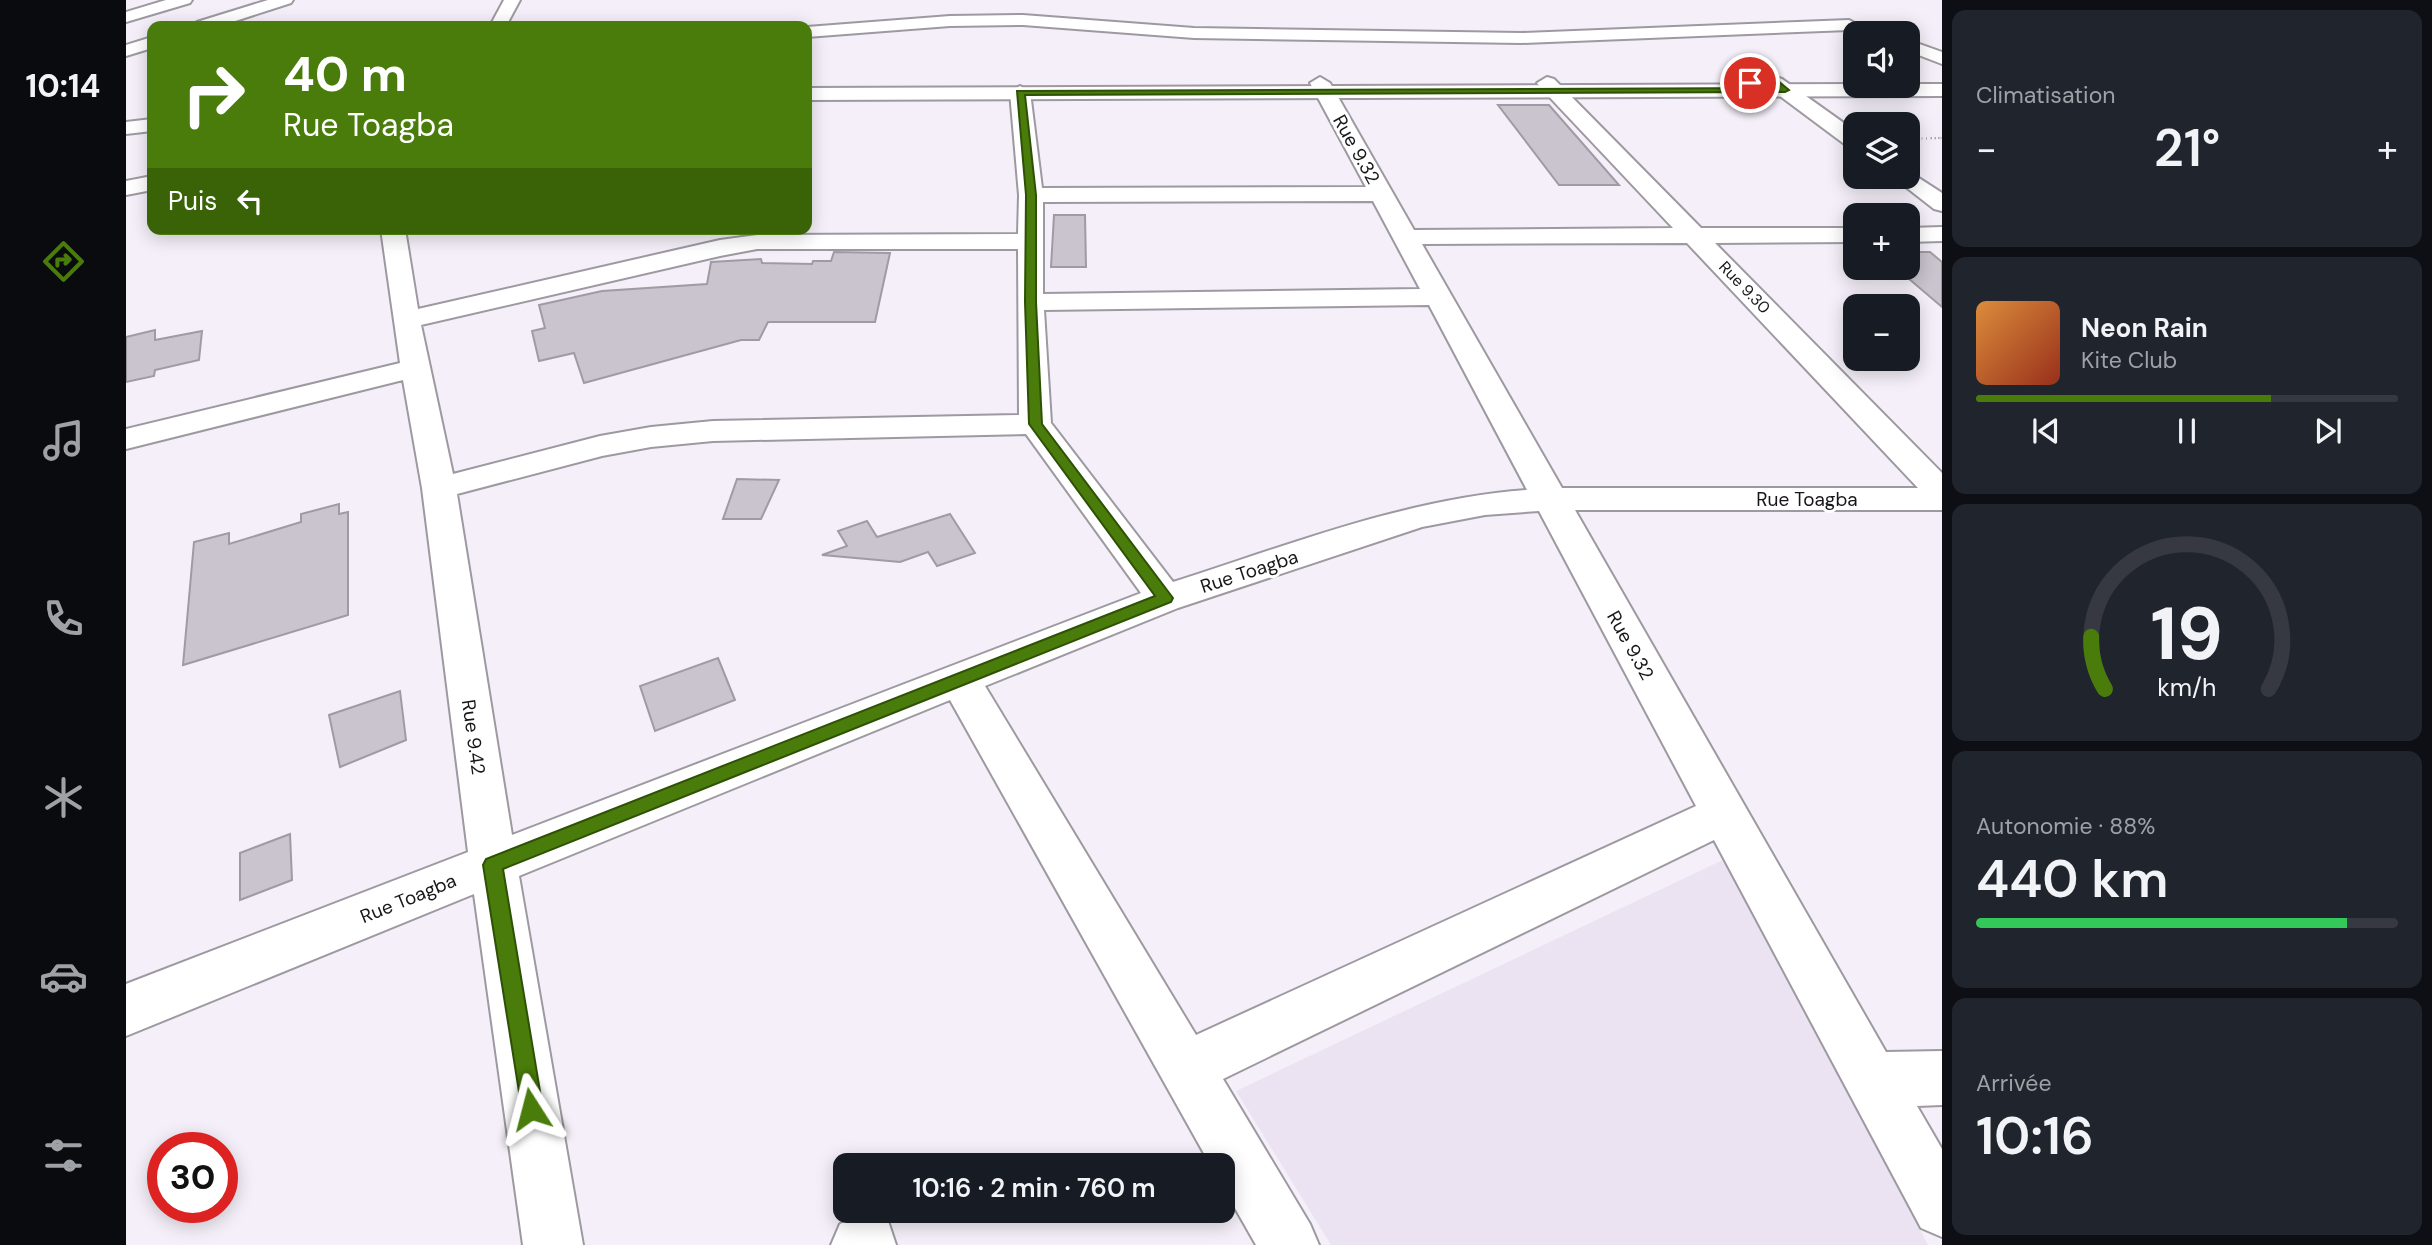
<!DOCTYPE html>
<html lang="fr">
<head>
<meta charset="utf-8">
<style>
	body { margin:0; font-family:"DM Sans",sans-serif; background:#20242c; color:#f1f3f6; height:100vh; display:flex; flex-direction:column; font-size:26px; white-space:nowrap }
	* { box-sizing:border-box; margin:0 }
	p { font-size:23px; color:#9ea1a6 }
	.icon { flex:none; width:38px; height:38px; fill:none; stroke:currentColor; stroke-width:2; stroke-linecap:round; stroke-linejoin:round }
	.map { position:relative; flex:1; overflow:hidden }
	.details { display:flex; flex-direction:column; gap:10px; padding:10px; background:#0d0f14; width:490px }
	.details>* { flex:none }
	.guide { position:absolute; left:21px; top:21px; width:665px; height:214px; border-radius:14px; box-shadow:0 4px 18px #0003; background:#497c0a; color:#fff; overflow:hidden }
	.fabs { position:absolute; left:1717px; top:21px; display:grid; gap:14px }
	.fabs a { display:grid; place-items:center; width:77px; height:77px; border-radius:14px; background:#171b24; box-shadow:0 4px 18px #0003; font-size:35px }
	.speed { position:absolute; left:21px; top:1132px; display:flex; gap:14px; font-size:35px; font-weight:700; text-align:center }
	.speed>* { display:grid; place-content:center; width:91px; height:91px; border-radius:50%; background:#171b24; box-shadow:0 4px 18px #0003; line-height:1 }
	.speed .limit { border:10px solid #d22; background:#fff; color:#111 }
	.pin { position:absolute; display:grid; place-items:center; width:60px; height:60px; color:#fff; margin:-30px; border:4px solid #fff; border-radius:50%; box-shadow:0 2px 7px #0007 }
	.me { position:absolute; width:77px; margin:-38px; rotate:351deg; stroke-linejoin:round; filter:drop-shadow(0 0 5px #0008) }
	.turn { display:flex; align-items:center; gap:24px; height:147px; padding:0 21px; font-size:32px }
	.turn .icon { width:91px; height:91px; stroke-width:2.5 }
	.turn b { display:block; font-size:49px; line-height:60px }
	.then { display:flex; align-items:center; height:66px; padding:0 21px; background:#0003; gap:14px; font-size:26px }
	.big { font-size:52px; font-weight:600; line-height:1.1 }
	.details .widget { flex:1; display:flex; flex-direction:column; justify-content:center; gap:10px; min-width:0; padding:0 24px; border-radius:14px; background:#20242c }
	.details .dial { align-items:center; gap:0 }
	.dial svg { height:182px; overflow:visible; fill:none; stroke:#363941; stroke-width:7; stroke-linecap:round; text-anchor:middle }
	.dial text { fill:#f1f3f6; stroke:none }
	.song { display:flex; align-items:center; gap:21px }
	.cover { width:84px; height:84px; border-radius:10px; background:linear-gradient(135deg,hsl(30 70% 55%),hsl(10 70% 35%)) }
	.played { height:7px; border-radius:4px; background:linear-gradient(90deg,#497c0a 70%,#363941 70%) }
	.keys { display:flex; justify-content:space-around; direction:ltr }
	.heat { display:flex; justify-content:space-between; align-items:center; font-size:38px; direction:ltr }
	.charge { height:10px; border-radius:5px; background:linear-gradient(90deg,#34c759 88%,#363941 0) }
	.trip { position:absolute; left:707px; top:1153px; width:402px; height:70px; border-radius:14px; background:#171b24; box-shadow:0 4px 18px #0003; font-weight:600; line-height:70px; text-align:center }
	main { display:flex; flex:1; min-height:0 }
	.menu { display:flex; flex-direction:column; width:126px; justify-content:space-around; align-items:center; background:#090b0e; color:#9ea1a6 }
	.menu .icon { width:49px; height:49px }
	.menu .active { color:#497c0a }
	.menu b { font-size:32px; color:#f1f3f6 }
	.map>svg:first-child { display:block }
	.built { fill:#ece3f2 }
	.building { fill:#c9c4cd; stroke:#a09ba3; stroke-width:2 }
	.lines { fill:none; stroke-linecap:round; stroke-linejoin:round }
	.minor-casing { stroke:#9e99a1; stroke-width:4 }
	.major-casing { stroke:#9e99a1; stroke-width:4 }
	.path-far1 { stroke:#ada9b0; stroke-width:2; stroke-dasharray:1 2.5; stroke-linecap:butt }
	.path { stroke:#ada9b0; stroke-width:2.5; stroke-dasharray:1 3.5; stroke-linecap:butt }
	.minor { fill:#fff; fill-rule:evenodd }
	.major { fill:#fff; fill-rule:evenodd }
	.route { fill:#497c0a; stroke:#2f5106; stroke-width:2 }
	.labels { text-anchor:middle; stroke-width:6; stroke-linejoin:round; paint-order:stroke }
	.far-street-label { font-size:16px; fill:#181619; stroke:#fff }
	.street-label { font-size:19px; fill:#181619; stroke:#fff }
</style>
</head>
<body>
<main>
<nav class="menu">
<b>10:14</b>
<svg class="icon active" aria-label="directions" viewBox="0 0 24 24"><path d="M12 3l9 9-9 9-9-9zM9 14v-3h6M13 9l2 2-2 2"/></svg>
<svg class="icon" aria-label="music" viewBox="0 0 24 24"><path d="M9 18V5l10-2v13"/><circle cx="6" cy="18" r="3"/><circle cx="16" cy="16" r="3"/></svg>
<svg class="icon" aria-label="phone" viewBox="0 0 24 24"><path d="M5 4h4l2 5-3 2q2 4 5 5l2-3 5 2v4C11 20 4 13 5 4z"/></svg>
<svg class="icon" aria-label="climate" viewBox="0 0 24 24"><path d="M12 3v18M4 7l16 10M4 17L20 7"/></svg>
<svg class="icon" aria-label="car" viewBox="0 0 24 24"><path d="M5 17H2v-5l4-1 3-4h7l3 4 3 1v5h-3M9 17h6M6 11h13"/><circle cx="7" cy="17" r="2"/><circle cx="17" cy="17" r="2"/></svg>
<svg class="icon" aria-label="filters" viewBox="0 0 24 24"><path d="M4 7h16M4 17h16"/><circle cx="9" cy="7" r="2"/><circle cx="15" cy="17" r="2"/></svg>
</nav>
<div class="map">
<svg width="1816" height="1245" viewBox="0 0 1816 1245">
	<rect width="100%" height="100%" fill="#f4eff8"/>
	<!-- built -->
	<polygon class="built" points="1599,859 1802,1245 1205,1245 1110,1091"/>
	<!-- building -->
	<g class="building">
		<polygon points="1372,105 1423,105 1493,185 1433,185"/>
		<polygon points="928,215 959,215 960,267 925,267"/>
		<polygon points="708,252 764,253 749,322 642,322 633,340 615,340 458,383 448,353 413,361 406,331 419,328 413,305 476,291 581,284 585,262 635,259 636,263 686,264 687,261 705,261"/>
		<polygon points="1782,252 1804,252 1816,262 1816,307 1782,278"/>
		<polygon points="29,330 29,340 76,331 73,360 29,370 28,376 0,382 0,337"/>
		<polygon points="611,479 653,480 635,519 597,519"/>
		<polygon points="213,504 213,514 222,512 222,615 57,665 68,542 103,533 103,544 175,522 175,514"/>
		<polygon points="824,514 849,553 811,566 802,552 774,562 696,555 721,546 712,531 741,521 751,537"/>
		<polygon points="592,658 609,700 529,731 514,686"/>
		<polygon points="274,691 280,740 214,767 203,715"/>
		<polygon points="164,834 166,880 114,900 114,853"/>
	</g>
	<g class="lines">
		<!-- minor casing -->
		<g class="minor-casing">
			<g id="minor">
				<polygon points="40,0 66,0 64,3 0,22 0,12"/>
				<polygon points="142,0 167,0 165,3 94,26 68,26 71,22"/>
				<polygon points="378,0 394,0 380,26 364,26"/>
				<polygon points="897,15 1068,28 1395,33 1723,20 1732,25 1723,30 1395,43 1068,38 897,25 824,26 681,37 681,27 824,16"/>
				<polygon points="26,37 26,48 0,56 0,45"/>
				<polygon points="1782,40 1816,52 1816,64 1782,51"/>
				<path d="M 1194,77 L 1204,83 L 1288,230 L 1547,228 L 1414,87 L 1411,83 L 1421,77 L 1428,79 L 1575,228 L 1729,228 L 1729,242 L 1589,243 L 1816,473 L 1816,510 L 1449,510 L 1760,1052 L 1816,1051 L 1816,1105 L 1791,1106 L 1816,1149 L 1816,1237 L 1795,1228 L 1588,840 L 1097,1079 L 1184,1224 L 1193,1245 L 1130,1245 L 1097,1187 L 1097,1166 L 1085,1166 L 824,700 L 393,876 L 457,1245 L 397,1245 L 348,894 L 0,1036 L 0,984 L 342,852 L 296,488 L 277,380 L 0,449 L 0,429 L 274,363 L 255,229 L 279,229 L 292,309 L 594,240 L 631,235 L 892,234 L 893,195 L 884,92 L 894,86 L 904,92 L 916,188 L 1240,187 L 1184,83 ZM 1247,201 L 1294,289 L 917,294 L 917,202 ZM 1561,243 L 1792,488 L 1436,488 L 1296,244 ZM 631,249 L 892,249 L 893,415 L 587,421 L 525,427 L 474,436 L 327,474 L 295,325 L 594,256 ZM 1303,305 L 1401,490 C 1279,499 1163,545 1047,582 L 925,423 L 918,310 ZM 900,434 L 1015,593 L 386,835 L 331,494 L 476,456 L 525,447 L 587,441 ZM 1413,511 L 1570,806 L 1070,1035 L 859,686 L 1052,608 L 1296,527 L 1359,515 Z"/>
				<polygon points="1649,77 1656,79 1729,131 1729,147 1721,146 1642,87 1639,83"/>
				<polygon points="26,119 26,131 0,134 0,122"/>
				<polygon points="1782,171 1816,193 1816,211 1808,209 1767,177 1782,177"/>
				<polygon points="1816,227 1816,241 1782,242 1782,228"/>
				<polygon points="741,1212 762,1221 770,1245 705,1245 714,1224"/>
			</g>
		</g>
		<!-- major casing -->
		<g class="major-casing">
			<g id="major">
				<polygon points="1729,84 1816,84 1816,96 681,100 681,88"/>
				<polygon points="26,176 26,190 0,195 0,181"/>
			</g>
		</g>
		<!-- path-far1 -->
		<polyline class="path-far1" points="1805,138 1816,138"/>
		<!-- path -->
		<polyline class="path" points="1782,139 1816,138"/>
		<!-- minor -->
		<use href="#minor" class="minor"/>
		<!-- major -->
		<use href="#major" class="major"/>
	</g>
	<!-- route -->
	<polygon class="route" points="1624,80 1652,81 1663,90 1659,92 899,95 910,195 910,302 916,424 1047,598 1045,602 377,869 417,1109 413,1117 405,1121 397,1117 357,865 360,859 1029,596 903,424 899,302 900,195 891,91 1651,88 1647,85 1621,84"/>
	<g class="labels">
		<!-- far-street labels -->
		<g class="far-street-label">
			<text transform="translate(1619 287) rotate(46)" y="6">Rue 9.30</text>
		</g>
		<!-- street labels -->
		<g class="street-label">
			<text transform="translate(1231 149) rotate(61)" y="7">Rue 9.32</text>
			<text x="1681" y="506">Rue Toagba</text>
			<text transform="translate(1123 571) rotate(-18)" y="7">Rue Toagba</text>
			<text transform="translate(1505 645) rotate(61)" y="7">Rue 9.32</text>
			<text transform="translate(348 737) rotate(82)" y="7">Rue 9.42</text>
			<text transform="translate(282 898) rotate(-22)" y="7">Rue Toagba</text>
		</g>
	</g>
</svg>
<div class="fabs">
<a><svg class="icon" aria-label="sound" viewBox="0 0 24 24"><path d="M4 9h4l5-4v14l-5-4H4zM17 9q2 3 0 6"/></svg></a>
<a><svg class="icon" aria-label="layers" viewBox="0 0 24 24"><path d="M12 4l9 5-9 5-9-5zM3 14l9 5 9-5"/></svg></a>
<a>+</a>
<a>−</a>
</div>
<div class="speed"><div class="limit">30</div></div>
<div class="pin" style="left:1624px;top:83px;background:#d93025"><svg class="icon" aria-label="arrive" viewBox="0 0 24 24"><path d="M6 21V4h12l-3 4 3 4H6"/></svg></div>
<svg class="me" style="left:405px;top:1109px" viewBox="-20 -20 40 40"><path d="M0-17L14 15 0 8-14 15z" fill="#497c0a" stroke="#fff" stroke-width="4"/></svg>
<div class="trip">10:16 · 2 min · 760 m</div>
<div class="guide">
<div class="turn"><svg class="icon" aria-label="right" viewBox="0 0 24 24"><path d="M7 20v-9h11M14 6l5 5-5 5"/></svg><div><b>40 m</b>Rue Toagba</div></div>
<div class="then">Puis<svg class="icon" aria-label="left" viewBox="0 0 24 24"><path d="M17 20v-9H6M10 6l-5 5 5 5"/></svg></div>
</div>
</div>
<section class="details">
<div class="widget"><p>Climatisation</p>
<div class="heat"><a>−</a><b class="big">21°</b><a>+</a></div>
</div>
<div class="widget">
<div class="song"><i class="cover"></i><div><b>Neon Rain</b><p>Kite Club</p></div></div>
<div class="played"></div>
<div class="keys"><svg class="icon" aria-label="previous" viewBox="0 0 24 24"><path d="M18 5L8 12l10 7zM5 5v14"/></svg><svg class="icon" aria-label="pause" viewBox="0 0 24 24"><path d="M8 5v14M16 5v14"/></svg><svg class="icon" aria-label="next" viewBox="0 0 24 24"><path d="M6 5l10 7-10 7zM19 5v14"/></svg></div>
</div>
<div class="widget dial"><svg viewBox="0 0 100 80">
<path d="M14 69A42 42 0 1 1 86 69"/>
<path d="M14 69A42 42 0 0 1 8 46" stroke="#497c0a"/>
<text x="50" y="56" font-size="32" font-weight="700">19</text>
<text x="50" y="72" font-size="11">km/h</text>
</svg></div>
<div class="widget"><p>Autonomie · 88%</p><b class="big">440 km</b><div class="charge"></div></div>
<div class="widget"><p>Arrivée</p><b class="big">10:16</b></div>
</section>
</main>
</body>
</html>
